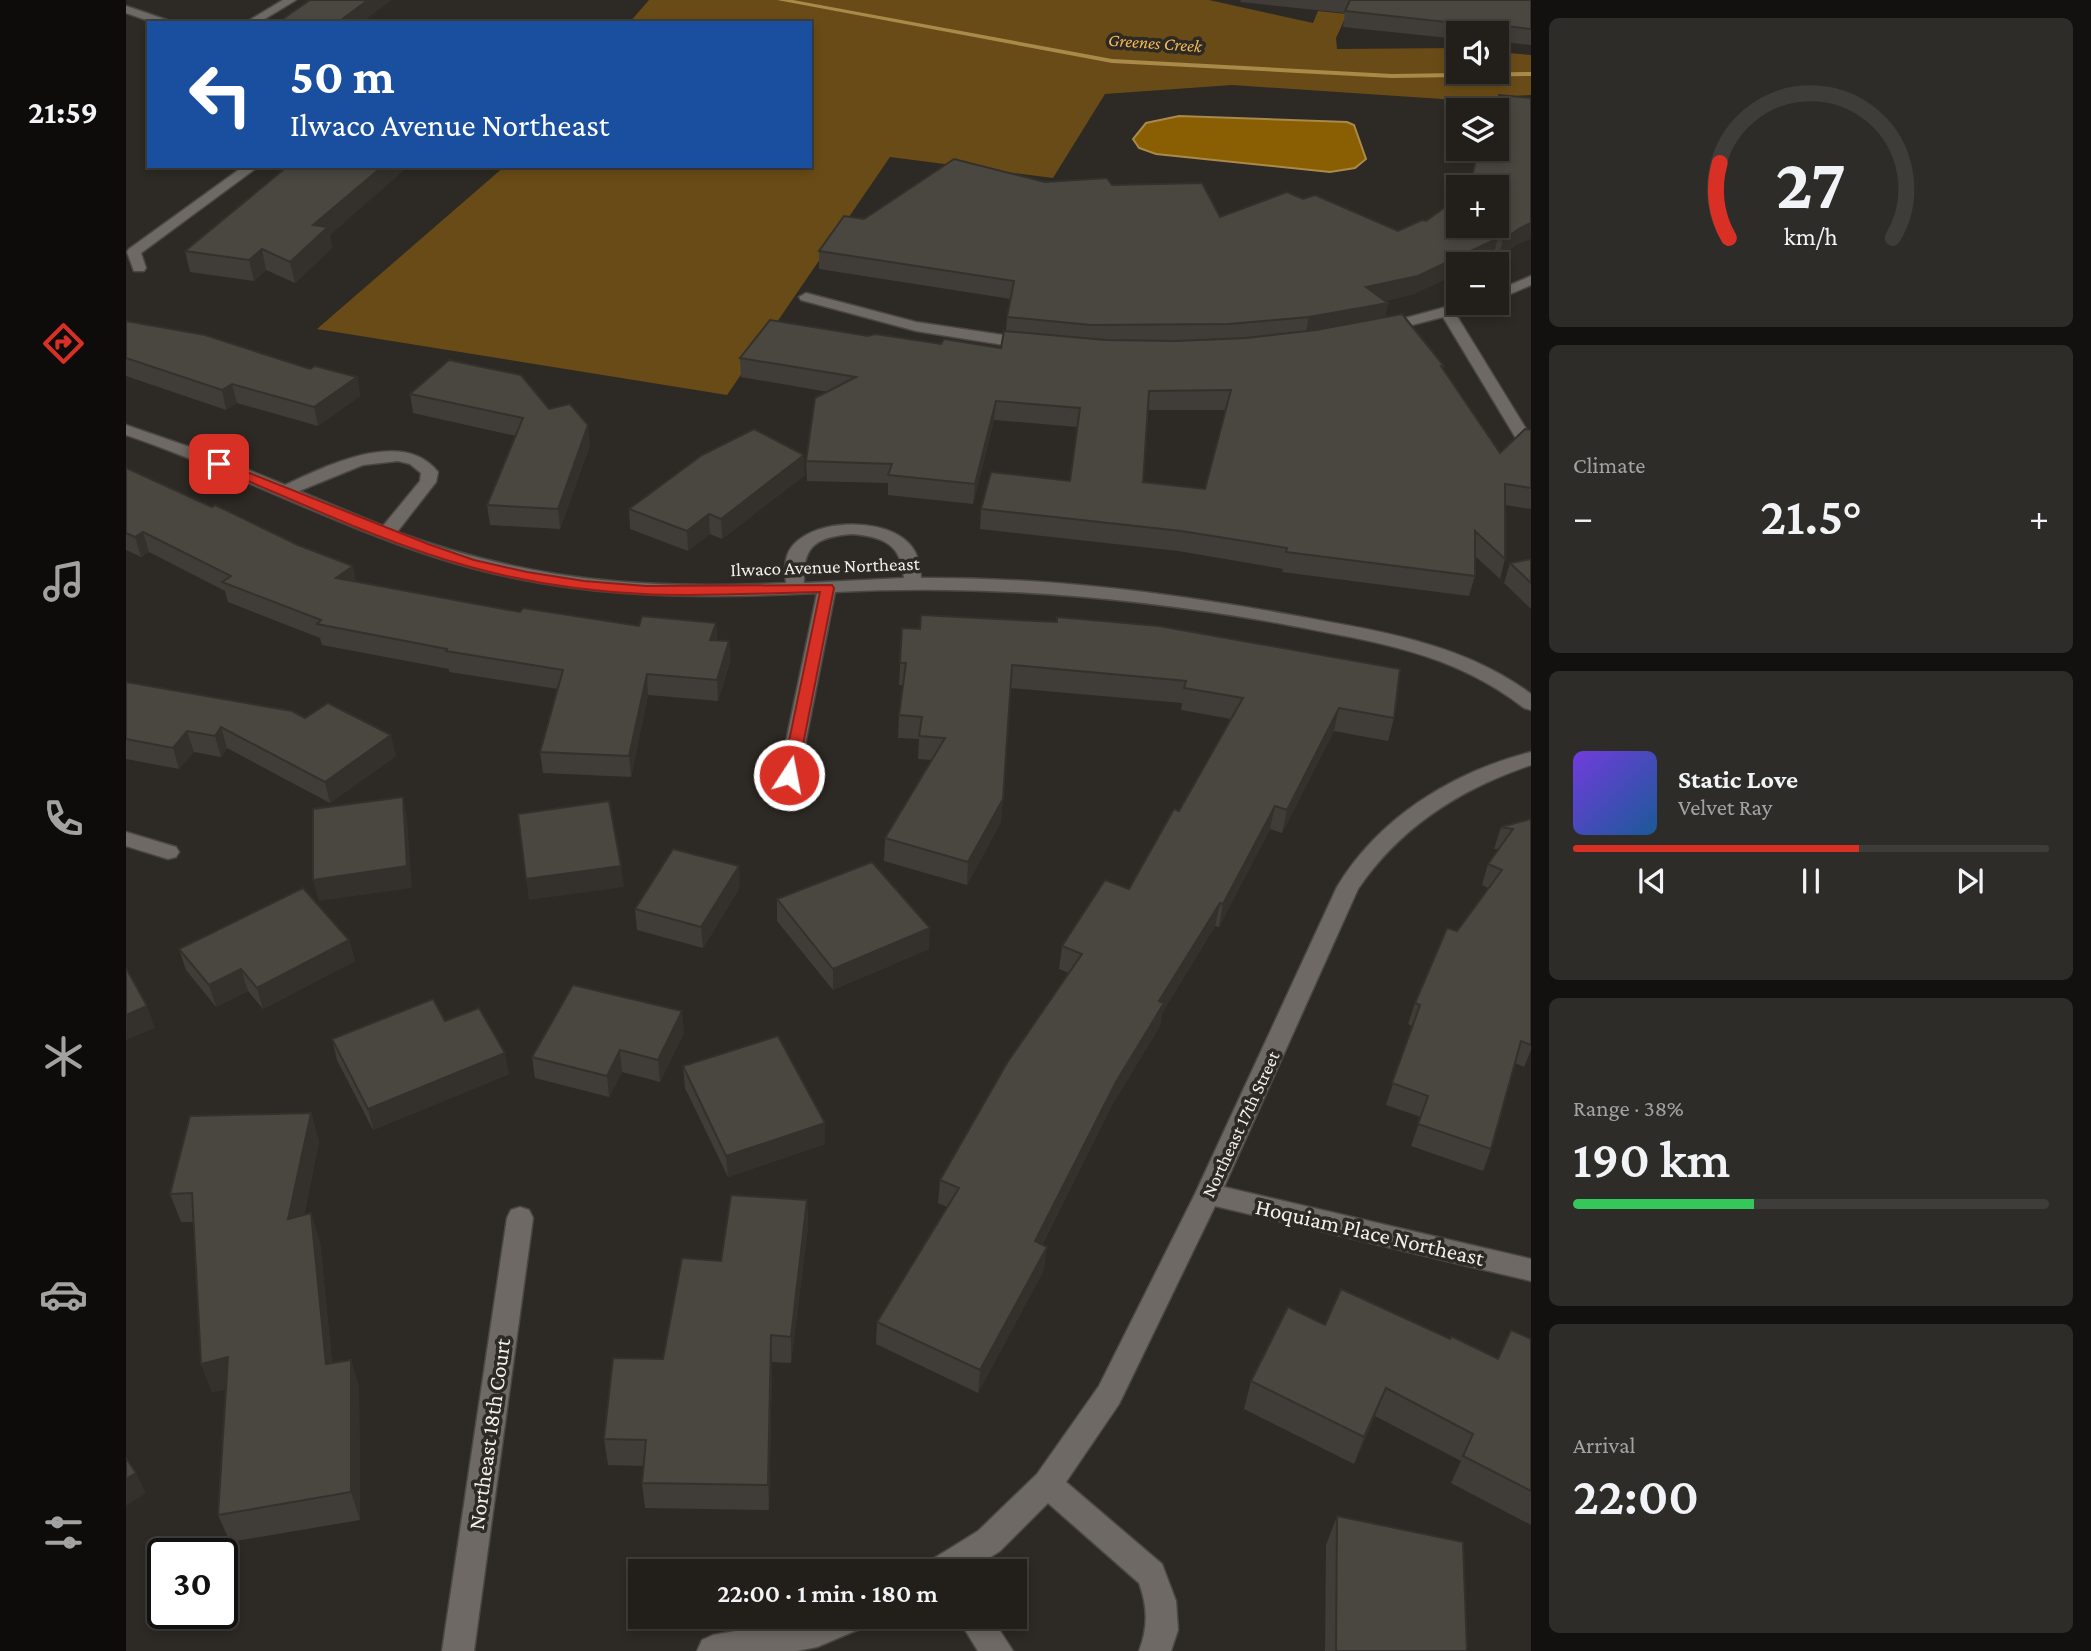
<!DOCTYPE html>
<html lang="en">
<head>
<meta charset="utf-8">
<style>
	body { margin:0; font-family:"Crimson Pro",serif; background:#2e2c28; color:#f1f3f6; height:100vh; display:flex; flex-direction:column; font-size:26px; white-space:nowrap }
	* { box-sizing:border-box; margin:0 }
	p { font-size:23px; color:#a2a2a3 }
	.icon { flex:none; width:38px; height:38px; fill:none; stroke:currentColor; stroke-width:2; stroke-linecap:round; stroke-linejoin:round }
	.map { position:relative; flex:1; overflow:hidden }
	.details { display:flex; flex-direction:column; gap:18px; padding:18px; background:#13110f; width:560px }
	.details>* { flex:none }
	.top-card { position:absolute; left:21px; top:21px; width:665px; height:147px; border-radius:0px; box-shadow:0 4px 10px #0003,0 0 0 2px #3f3d3a; background:#1a4fa0; color:#fff; overflow:hidden }
	.fabs { position:absolute; left:1320px; top:21px; display:grid; gap:14px }
	.fabs a { display:grid; place-items:center; width:63px; height:63px; border-radius:0px; background:#221f1b; box-shadow:0 4px 10px #0003,0 0 0 2px #3f3d3a; font-size:35px }
	.speed { position:absolute; left:21px; top:1538px; display:flex; gap:14px; font-size:35px; font-weight:700; text-align:center }
	.speed>* { display:grid; place-content:center; width:91px; height:91px; border-radius:50%; background:#221f1b; box-shadow:0 4px 10px #0003,0 0 0 2px #3f3d3a; line-height:1 }
	.speed .limit { border:4px solid #111; border-radius:10px; background:#fff; color:#111 }
	.pin { position:absolute; display:grid; place-items:center; width:60px; height:60px; color:#fff; margin:-30px; border-radius:14px; box-shadow:0 4px 10px #0006 }
	.me { position:absolute; width:77px; margin:-38px; rotate:11deg; stroke-linejoin:round; filter:drop-shadow(0 0 5px #0008) }
	.turn { display:flex; align-items:center; gap:24px; height:147px; padding:0 28px; font-size:32px }
	.turn .icon { width:91px; height:91px; stroke-width:2.5 }
	.turn b { display:block; font-size:49px; line-height:60px }
	.big { font-size:52px; font-weight:600; line-height:1.1 }
	.details .card { flex:1; display:flex; flex-direction:column; justify-content:center; gap:10px; min-width:0; padding:0 24px; border-radius:10px; background:#2e2c28 }
	.details .dial { align-items:center; gap:0 }
	.dial svg { height:182px; overflow:visible; fill:none; stroke:#3f3d3a; stroke-width:7; stroke-linecap:round; text-anchor:middle }
	.dial text { fill:#f1f3f6; stroke:none }
	.song { display:flex; align-items:center; gap:21px }
	.cover { width:84px; height:84px; border-radius:10px; background:linear-gradient(135deg,hsl(260 70% 55%),hsl(210 70% 35%)) }
	.played { height:7px; border-radius:4px; background:linear-gradient(90deg,#d93025 60%,#3f3d3a 60%) }
	.keys { display:flex; justify-content:space-around; direction:ltr }
	.heat { display:flex; justify-content:space-between; align-items:center; font-size:38px; direction:ltr }
	.charge { height:10px; border-radius:5px; background:linear-gradient(90deg,#34c759 38%,#3f3d3a 0) }
	.trip { position:absolute; left:502px; top:1559px; width:399px; height:70px; border-radius:0px; background:#221f1b; box-shadow:0 4px 10px #0003,0 0 0 2px #3f3d3a; font-weight:600; line-height:70px; text-align:center }
	main { display:flex; flex:1; min-height:0 }
	.menu { display:flex; flex-direction:column; width:126px; justify-content:space-around; align-items:center; background:#0e0c0b; color:#a2a2a3 }
	.menu .icon { width:49px; height:49px }
	.menu .current { color:#d93025 }
	.menu b { font-size:32px; color:#f1f3f6 }
	.map>svg:first-child { display:block }
	.green { fill:#694b17 }
	.water { fill:#8a5f04; stroke:#a98a49; stroke-width:2 }
	.lines { fill:none; stroke-linecap:round; stroke-linejoin:round }
	.stream { fill:#a98a49; fill-rule:evenodd }
	.minor-casing { stroke:#4a4742; stroke-width:3 }
	.minor { fill:#6e6964; fill-rule:evenodd }
	.wall { fill:#403c37; fill-rule:evenodd }
	.shaded-wall { fill:#34312d }
	.building { fill:#4a4640; stroke:#34312d; stroke-width:2; fill-rule:evenodd }
	.route { fill:#d93025; stroke:#8d1f18; stroke-width:2 }
	.labels { text-anchor:middle; stroke-width:7; stroke-linejoin:round; paint-order:stroke }
	.far-water-label { font-size:18px; font-style:italic; fill:#f7b953; stroke:#2d2924 }
	.street-label { font-size:19px; fill:#f1eeeb; stroke:#2d2924 }
	.near-street-label { font-size:23px; fill:#f1eeeb; stroke:#2d2924 }
</style>
</head>
<body>
<main>
<nav class="menu">
<b>21:59</b>
<svg class="icon current" aria-label="directions" viewBox="0 0 24 24"><path d="M12 3l9 9-9 9-9-9zM9 14v-3h6M13 9l2 2-2 2"/></svg>
<svg class="icon" aria-label="music" viewBox="0 0 24 24"><path d="M9 18V5l10-2v13"/><circle cx="6" cy="18" r="3"/><circle cx="16" cy="16" r="3"/></svg>
<svg class="icon" aria-label="phone" viewBox="0 0 24 24"><path d="M5 4h4l2 5-3 2q2 4 5 5l2-3 5 2v4C11 20 4 13 5 4z"/></svg>
<svg class="icon" aria-label="climate" viewBox="0 0 24 24"><path d="M12 3v18M4 7l16 10M4 17L20 7"/></svg>
<svg class="icon" aria-label="car" viewBox="0 0 24 24"><path d="M5 17H2v-5l4-1 3-4h7l3 4 3 1v5h-3M9 17h6M6 11h13"/><circle cx="7" cy="17" r="2"/><circle cx="17" cy="17" r="2"/></svg>
<svg class="icon" aria-label="filters" viewBox="0 0 24 24"><path d="M4 7h16M4 17h16"/><circle cx="9" cy="7" r="2"/><circle cx="15" cy="17" r="2"/></svg>
</nav>
<div class="map">
<svg width="1405" height="1651" viewBox="0 0 1405 1651">
	<rect width="100%" height="100%" fill="#2d2924"/>
	<!-- green -->
	<polygon class="green" points="523,0 1083,0 1187,23 1192,11 1221,14 1210,38 1211,49 1332,48 1332,72 1370,72 1370,52 1405,55 1405,95 1331,100 1106,85 979,94 927,178 764,157 601,395 191,329 379,166 684,166 684,23 503,23"/>
	<!-- water -->
	<polygon class="water" points="1053,116 1221,122 1228,125 1240,159 1229,168 1204,172 1030,154 1013,148 1007,139 1020,123"/>
	<g class="lines">
		<!-- stream -->
		<polygon class="stream" points="651,0 667,0 986,59 1266,74 1405,72 1405,76 1266,78 986,63"/>
		<!-- minor casing -->
		<g class="minor-casing">
			<g id="minor">
				<polygon points="157,0 170,0 132,23 119,23"/>
				<polygon points="0,6 44,21 45,23 29,23 0,13"/>
				<polygon points="118,166 133,166 15,253 20,268 18,271 8,271 1,252 3,249"/>
				<polygon points="1405,276 1405,285 1370,300 1370,291"/>
				<polygon points="680,293 790,322 903,339 911,344 903,349 790,331 675,300 673,297"/>
				<polygon points="1335,303 1358,303 1356,306 1329,313 1405,437 1405,449 1396,448 1394,445 1317,317 1255,333 1248,329 1250,326"/>
				<path d="M 0,425 L 81,453 L 159,485 C 200,466 277,427 312,472 L 310,482 L 271,532 C 405,581 519,590 660,583 C 659,573 658,561 663,551 C 681,519 751,517 778,539 C 791,549 794,562 795,578 C 922,577 1046,593 1171,616 C 1252,631 1337,643 1405,694 L 1405,710 L 1398,708 C 1326,652 1249,642 1162,625 C 1011,597 862,584 709,592 L 673,775 L 670,780 L 656,780 L 653,775 L 691,593 C 562,600 436,598 312,558 C 206,524 106,471 0,435 ZM 272,461 L 284,464 L 295,473 L 294,481 L 257,526 L 173,491 L 237,465 ZM 726,534 C 758,537 775,544 778,578 L 678,583 C 676,545 691,537 726,534 Z"/>
				<path d="M 1405,752 L 1405,765 C 1334,789 1274,827 1232,889 L 1098,1187 L 1405,1259 L 1405,1281 L 1089,1206 L 993,1404 L 940,1482 L 1036,1564 L 1050,1601 L 1052,1630 L 1045,1651 L 1013,1651 C 1022,1627 1022,1608 1013,1583 L 922,1503 L 874,1551 L 841,1572 L 798,1572 L 802,1562 L 852,1531 L 911,1474 L 973,1386 L 1069,1194 L 1211,887 C 1253,817 1327,772 1405,752 Z"/>
				<polygon points="0,832 50,847 53,852 50,857 42,859 0,846"/>
				<polygon points="394,1207 403,1210 407,1218 348,1651 316,1651 381,1218 385,1210"/>
				<polygon points="689,1617 740,1617 736,1628 691,1647 671,1651 571,1651 576,1640 587,1635"/>
				<polygon points="831,1617 865,1617 887,1651 852,1651"/>
			</g>
		</g>
		<!-- minor -->
		<use href="#minor" class="minor"/>
	</g>
	<!-- wall -->
	<g class="wall">
		<polygon points="1115,0 1405,0 1405,45 1370,41 1370,33 1332,33 1332,39 1217,27 1219,13 1114,2"/>
		<path d="M 1373,95 L 1390,245 L 1372,258 L 1367,256 L 1332,264 L 1332,273 L 1288,294 L 1259,301 L 1262,303 L 1259,317 L 1318,366 L 1317,369 L 1374,453 L 1405,430 L 1405,509 L 1379,505 L 1379,559 L 1374,579 L 1349,556 L 1349,576 L 1343,596 L 1156,572 L 1157,569 L 1052,551 L 854,529 L 855,509 L 944,481 L 951,427 L 868,420 L 847,504 L 762,495 L 762,483 L 681,481 L 680,461 L 702,392 L 615,377 L 614,358 L 742,336 L 815,344 L 875,348 L 880,331 L 881,317 L 885,299 L 693,269 L 693,251 L 738,219 L 919,182 L 986,185 L 1094,217 L 1177,199 L 1272,231 L 1300,221 L 1370,226 L 1350,158 L 1350,149 L 1370,149 L 1370,110 L 1353,110 L 1355,102 L 1371,103 ZM 1022,410 L 1100,410 L 1079,489 L 1017,482 Z"/>
		<polygon points="204,235 206,248 169,283 140,270 128,281 64,272 59,251"/>
		<polygon points="0,321 184,369 231,377 234,396 192,426 111,403 100,410 0,376"/>
		<polygon points="284,394 423,409 464,445 434,529 364,525 361,505 390,436 287,413"/>
		<polygon points="0,468 230,582 394,612 513,626 590,623 591,640 603,641 604,662 592,701 522,695 505,777 417,773 414,752 432,689 323,672 323,669 196,645 194,638 102,602 99,591 23,552 15,557 0,550"/>
		<polygon points="679,475 596,539 584,534 562,551 504,529 503,509"/>
		<polygon points="1405,559 1405,609 1378,583 1384,563"/>
		<polygon points="776,628 1268,718 1262,741 1208,731 1156,833 1144,829 1093,927 1089,926 1036,1013 1034,1026 986,1105 916,1245 918,1270 852,1393 750,1344 751,1322 821,1207 812,1203 814,1180 943,973 933,969 936,946 1003,889 1053,811 1105,719 1055,710 1056,703 884,688 875,822 841,885 758,861 759,838 806,760 792,759 793,739 772,738 773,715 777,685 773,685"/>
		<polygon points="0,682 179,718 270,756 204,803 101,748 95,757 68,752 53,769 0,759"/>
		<polygon points="1405,819 1405,1050 1398,1067 1389,1063 1365,1149 1357,1171 1285,1146 1295,1117 1260,1105 1286,1026 1282,1024 1289,1003 1331,931 1362,888 1356,885 1362,864 1373,849 1368,849 1375,827"/>
		<polygon points="614,887 577,948 511,930 509,909"/>
		<polygon points="651,899 803,949 707,990 651,921"/>
		<polygon points="223,940 229,961 137,1009 122,991 90,1007 60,970 53,949"/>
		<polygon points="319,1021 383,1074 247,1130 211,1060 206,1039"/>
		<polygon points="558,1033 534,1082 496,1072 483,1097 409,1078 406,1057"/>
		<polygon points="557,1066 699,1144 602,1177 559,1088"/>
		<polygon points="185,1113 193,1142 178,1215 194,1242 206,1363 225,1360 233,1388 234,1520 104,1542 92,1515 100,1389 86,1392 75,1364 68,1222 55,1222 44,1194"/>
		<polygon points="681,1200 682,1227 665,1363 646,1362 643,1510 519,1508 516,1483 517,1466 482,1465 478,1439 537,1359 595,1261"/>
		<polygon points="1199,1325 1324,1339 1372,1359 1405,1339 1405,1525 1325,1483 1335,1461 1249,1416 1228,1464 1118,1409 1125,1381"/>
		<polygon points="1211,1516 1341,1651 1199,1651 1200,1545"/>
	</g>
	<!-- shaded-wall -->
	<g class="shaded-wall">
		<polygon points="242,0 266,0 235,23 211,23"/>
		<polygon points="257,166 283,166 204,235 206,248 169,283 164,262 187,225"/>
		<polygon points="1405,223 1405,239 1390,245 1372,258 1377,240 1394,228"/>
		<polygon points="1372,238 1367,256 1351,264 1332,264 1332,273 1288,294 1237,306 1240,287"/>
		<polygon points="136,249 140,270 128,281 123,260"/>
		<polygon points="1262,303 1258,322 1179,336 1183,317"/>
		<polygon points="231,377 234,396 192,426 188,407"/>
		<polygon points="106,384 111,403 100,410 96,390"/>
		<polygon points="870,401 868,420 847,504 849,484"/>
		<polygon points="462,425 464,445 434,529 432,509"/>
		<polygon points="678,455 679,475 596,539 595,519"/>
		<polygon points="583,514 584,534 562,551 561,531"/>
		<polygon points="17,532 23,552 15,557 9,537"/>
		<polygon points="227,566 231,586 210,578"/>
		<polygon points="590,623 591,643 584,640"/>
		<polygon points="603,641 604,662 592,701 591,680"/>
		<polygon points="521,674 522,695 505,777 503,756"/>
		<polygon points="1213,708 1208,731 1156,833 1161,810"/>
		<polygon points="95,727 101,748 95,757 89,736"/>
		<polygon points="61,731 68,752 53,769 47,748"/>
		<polygon points="265,735 270,756 204,803 199,782"/>
		<polygon points="277,797 281,818 286,888 193,901 187,880"/>
		<polygon points="877,799 875,822 841,885 842,862"/>
		<polygon points="1149,806 1144,829 1093,927 1097,904"/>
		<polygon points="495,866 498,887 403,900 400,879"/>
		<polygon points="613,866 614,887 577,948 575,927"/>
		<polygon points="1094,903 1089,926 1036,1013 1034,1026 986,1105 906,1264 909,1241 990,1082 1033,1001"/>
		<polygon points="804,928 803,949 707,990 707,969"/>
		<polygon points="223,940 229,961 137,1009 131,988"/>
		<polygon points="115,969 122,991 90,1007 83,985"/>
		<polygon points="21,1006 29,1028 0,1040 0,1015"/>
		<polygon points="556,1011 558,1033 534,1082 532,1060"/>
		<polygon points="494,1050 496,1072 483,1097 481,1076"/>
		<polygon points="379,1053 383,1074 247,1130 242,1109"/>
		<polygon points="185,1113 193,1142 171,1247 162,1219"/>
		<polygon points="699,1123 699,1144 602,1177 600,1156"/>
		<polygon points="681,1200 682,1227 665,1363 665,1337"/>
		<polygon points="185,1213 194,1242 209,1392 200,1364"/>
		<polygon points="921,1247 918,1270 852,1393 854,1370"/>
		<polygon points="645,1335 646,1362 643,1510 642,1485"/>
		<polygon points="102,1357 113,1385 86,1392 75,1364"/>
		<polygon points="225,1360 233,1388 234,1520 225,1492"/>
		<polygon points="1260,1388 1249,1416 1228,1464 1238,1437"/>
		<polygon points="10,1473 20,1493 0,1506 0,1479"/>
	</g>
	<!-- building -->
	<g class="building">
		<polygon points="184,0 242,0 211,23 151,23"/>
		<polygon points="1224,0 1405,0 1405,29 1347,22 1347,25 1219,11"/>
		<polygon points="1373,95 1405,98 1405,223 1394,228 1377,240 1372,238 1292,276 1240,287 1262,303 1183,317 1103,324 965,325 881,317 888,281 693,251 718,216 738,219 828,159 919,182 981,178 986,185 1076,183 1094,217 1161,192 1177,199 1189,195 1272,231 1296,220 1300,221 1332,198 1332,226 1370,226 1370,187 1344,187 1352,149 1370,149 1370,110 1354,110 1355,102 1373,103"/>
		<polygon points="162,166 257,166 187,225 202,227 164,262 136,249 123,260 59,251"/>
		<path d="M 1276,314 L 1318,366 L 1315,366 L 1374,453 L 1399,429 L 1405,430 L 1405,488 L 1379,484 L 1379,559 L 1349,531 L 1349,576 L 1160,552 L 1161,548 L 1055,531 L 855,509 L 865,472 L 944,481 L 954,408 L 870,401 L 849,484 L 762,475 L 766,464 L 680,461 L 689,398 L 730,377 L 614,358 L 644,320 L 742,336 L 749,334 L 815,344 L 818,339 L 875,348 L 878,331 L 980,340 L 1050,341 L 1120,338 L 1190,330 ZM 1105,390 L 1079,489 L 1017,482 L 1023,391 Z"/>
		<polygon points="0,321 79,335 184,369 189,366 231,377 188,407 106,384 96,390 0,358"/>
		<polygon points="323,360 395,375 423,409 444,404 462,425 432,509 361,505 397,418 284,394"/>
		<polygon points="628,429 678,455 595,519 583,514 561,531 503,509 576,455"/>
		<polygon points="0,468 86,507 89,505 172,545 227,566 210,578 394,612 397,608 513,626 516,616 590,623 584,640 603,641 591,680 521,674 503,756 414,752 437,670 320,651 321,649 191,624 195,620 96,582 105,576 17,532 9,537 0,533"/>
		<polygon points="1405,559 1405,583 1384,563"/>
		<polygon points="795,615 931,622 931,617 1033,626 1274,669 1268,718 1213,708 1161,810 1149,806 1097,904 1094,903 1033,1001 1038,1003 990,1082 909,1241 921,1247 854,1370 751,1322 833,1188 814,1180 881,1063 956,954 936,946 979,880 1003,889 1048,809 1053,811 1117,698 1058,688 1060,681 886,665 877,799 842,862 759,838 819,738 793,736 796,717 773,715 780,663 774,663 776,628 794,629"/>
		<polygon points="0,682 166,711 179,718 202,703 265,735 199,782 95,727 89,736 61,731 47,748 0,739"/>
		<polygon points="277,797 281,866 187,880 187,809"/>
		<polygon points="483,801 495,866 400,879 392,814"/>
		<polygon points="1405,819 1405,1045 1395,1041 1365,1149 1292,1124 1302,1096 1266,1083 1294,1005 1289,1003 1321,928 1331,931 1376,870 1362,864 1387,829 1375,827"/>
		<polygon points="547,849 613,866 575,927 509,909"/>
		<polygon points="746,862 804,928 707,969 651,899"/>
		<polygon points="177,888 223,940 131,988 115,969 83,985 53,949"/>
		<polygon points="0,968 21,1006 0,1015"/>
		<polygon points="447,985 556,1011 532,1060 494,1050 481,1076 406,1057"/>
		<polygon points="307,999 319,1021 353,1008 379,1053 242,1109 206,1039"/>
		<polygon points="652,1036 699,1123 600,1156 557,1066"/>
		<polygon points="185,1113 162,1219 185,1213 200,1364 225,1360 225,1492 92,1515 102,1357 75,1364 66,1193 44,1194 64,1116"/>
		<polygon points="605,1195 681,1200 665,1337 645,1335 642,1485 516,1483 520,1440 478,1439 487,1358 537,1359 556,1258 595,1261"/>
		<polygon points="1215,1289 1324,1339 1325,1336 1372,1359 1385,1330 1405,1339 1405,1491 1337,1456 1347,1434 1260,1388 1238,1437 1125,1381 1162,1307 1199,1325"/>
		<polygon points="0,1458 10,1473 0,1479"/>
		<polygon points="1211,1516 1337,1542 1341,1651 1210,1651"/>
	</g>
	<!-- route -->
	<path class="route" d="M 93,461 L 302,544 L 348,560 L 401,572 L 458,581 L 520,586 L 706,585 L 708,588 L 671,775 L 663,780 L 656,775 L 694,592 C 636,593 576,597 518,594 C 459,591 398,582 341,566 C 255,542 171,501 89,467 L 89,462 Z"/>
	<g class="labels">
		<!-- far-water labels -->
		<g class="far-water-label">
			<text transform="translate(1029 43) rotate(4)" y="6">Greenes Creek</text>
		</g>
		<!-- street labels -->
		<g class="street-label">
			<text transform="translate(699 566) rotate(-2)" y="7">Ilwaco Avenue Northeast</text>
			<text transform="translate(1114 1124) rotate(-65)" y="7">Northeast 17th Street</text>
		</g>
		<!-- near-street labels -->
		<g class="near-street-label">
			<text transform="translate(1244 1232) rotate(13)" y="8">Hoquiam Place Northeast</text>
			<text transform="translate(363 1434) rotate(-82)" y="8">Northeast 18th Court</text>
		</g>
	</g>
</svg>
<div class="fabs">
<a><svg class="icon" aria-label="sound" viewBox="0 0 24 24"><path d="M4 9h4l5-4v14l-5-4H4zM17 9q2 3 0 6"/></svg></a>
<a><svg class="icon" aria-label="layers" viewBox="0 0 24 24"><path d="M12 4l9 5-9 5-9-5zM3 14l9 5 9-5"/></svg></a>
<a>+</a>
<a>−</a>
</div>
<div class="speed"><div class="limit">30</div></div>
<div class="pin" style="left:93px;top:464px;background:#d93025"><svg class="icon" aria-label="arrive" viewBox="0 0 24 24"><path d="M6 21V4h12l-3 4 3 4H6"/></svg></div>
<svg class="me" style="left:663px;top:775px" viewBox="-20 -20 40 40"><circle r="17" fill="#d93025" stroke="#fff" stroke-width="3"/><path d="M0-11L8 9 0 5-8 9z" fill="#fff"/></svg>
<div class="trip">22:00 · 1 min · 180 m</div>
<div class="top-card">
<div class="turn"><svg class="icon" aria-label="left" viewBox="0 0 24 24"><path d="M17 20v-9H6M10 6l-5 5 5 5"/></svg><div><b>50 m</b>Ilwaco Avenue Northeast</div></div>
</div>
</div>
<section class="details">
<div class="card dial"><svg viewBox="0 0 100 80">
<path d="M14 69A42 42 0 1 1 86 69"/>
<path d="M14 69A42 42 0 0 1 10 36" stroke="#d93025"/>
<text x="50" y="56" font-size="32" font-weight="700">27</text>
<text x="50" y="72" font-size="11">km/h</text>
</svg></div>
<div class="card"><p>Climate</p>
<div class="heat"><a>−</a><b class="big">21.5°</b><a>+</a></div>
</div>
<div class="card">
<div class="song"><i class="cover"></i><div><b>Static Love</b><p>Velvet Ray</p></div></div>
<div class="played"></div>
<div class="keys"><svg class="icon" aria-label="previous" viewBox="0 0 24 24"><path d="M18 5L8 12l10 7zM5 5v14"/></svg><svg class="icon" aria-label="pause" viewBox="0 0 24 24"><path d="M8 5v14M16 5v14"/></svg><svg class="icon" aria-label="next" viewBox="0 0 24 24"><path d="M6 5l10 7-10 7zM19 5v14"/></svg></div>
</div>
<div class="card"><p>Range · 38%</p><b class="big">190 km</b><div class="charge"></div></div>
<div class="card"><p>Arrival</p><b class="big">22:00</b></div>
</section>
</main>
</body>
</html>
